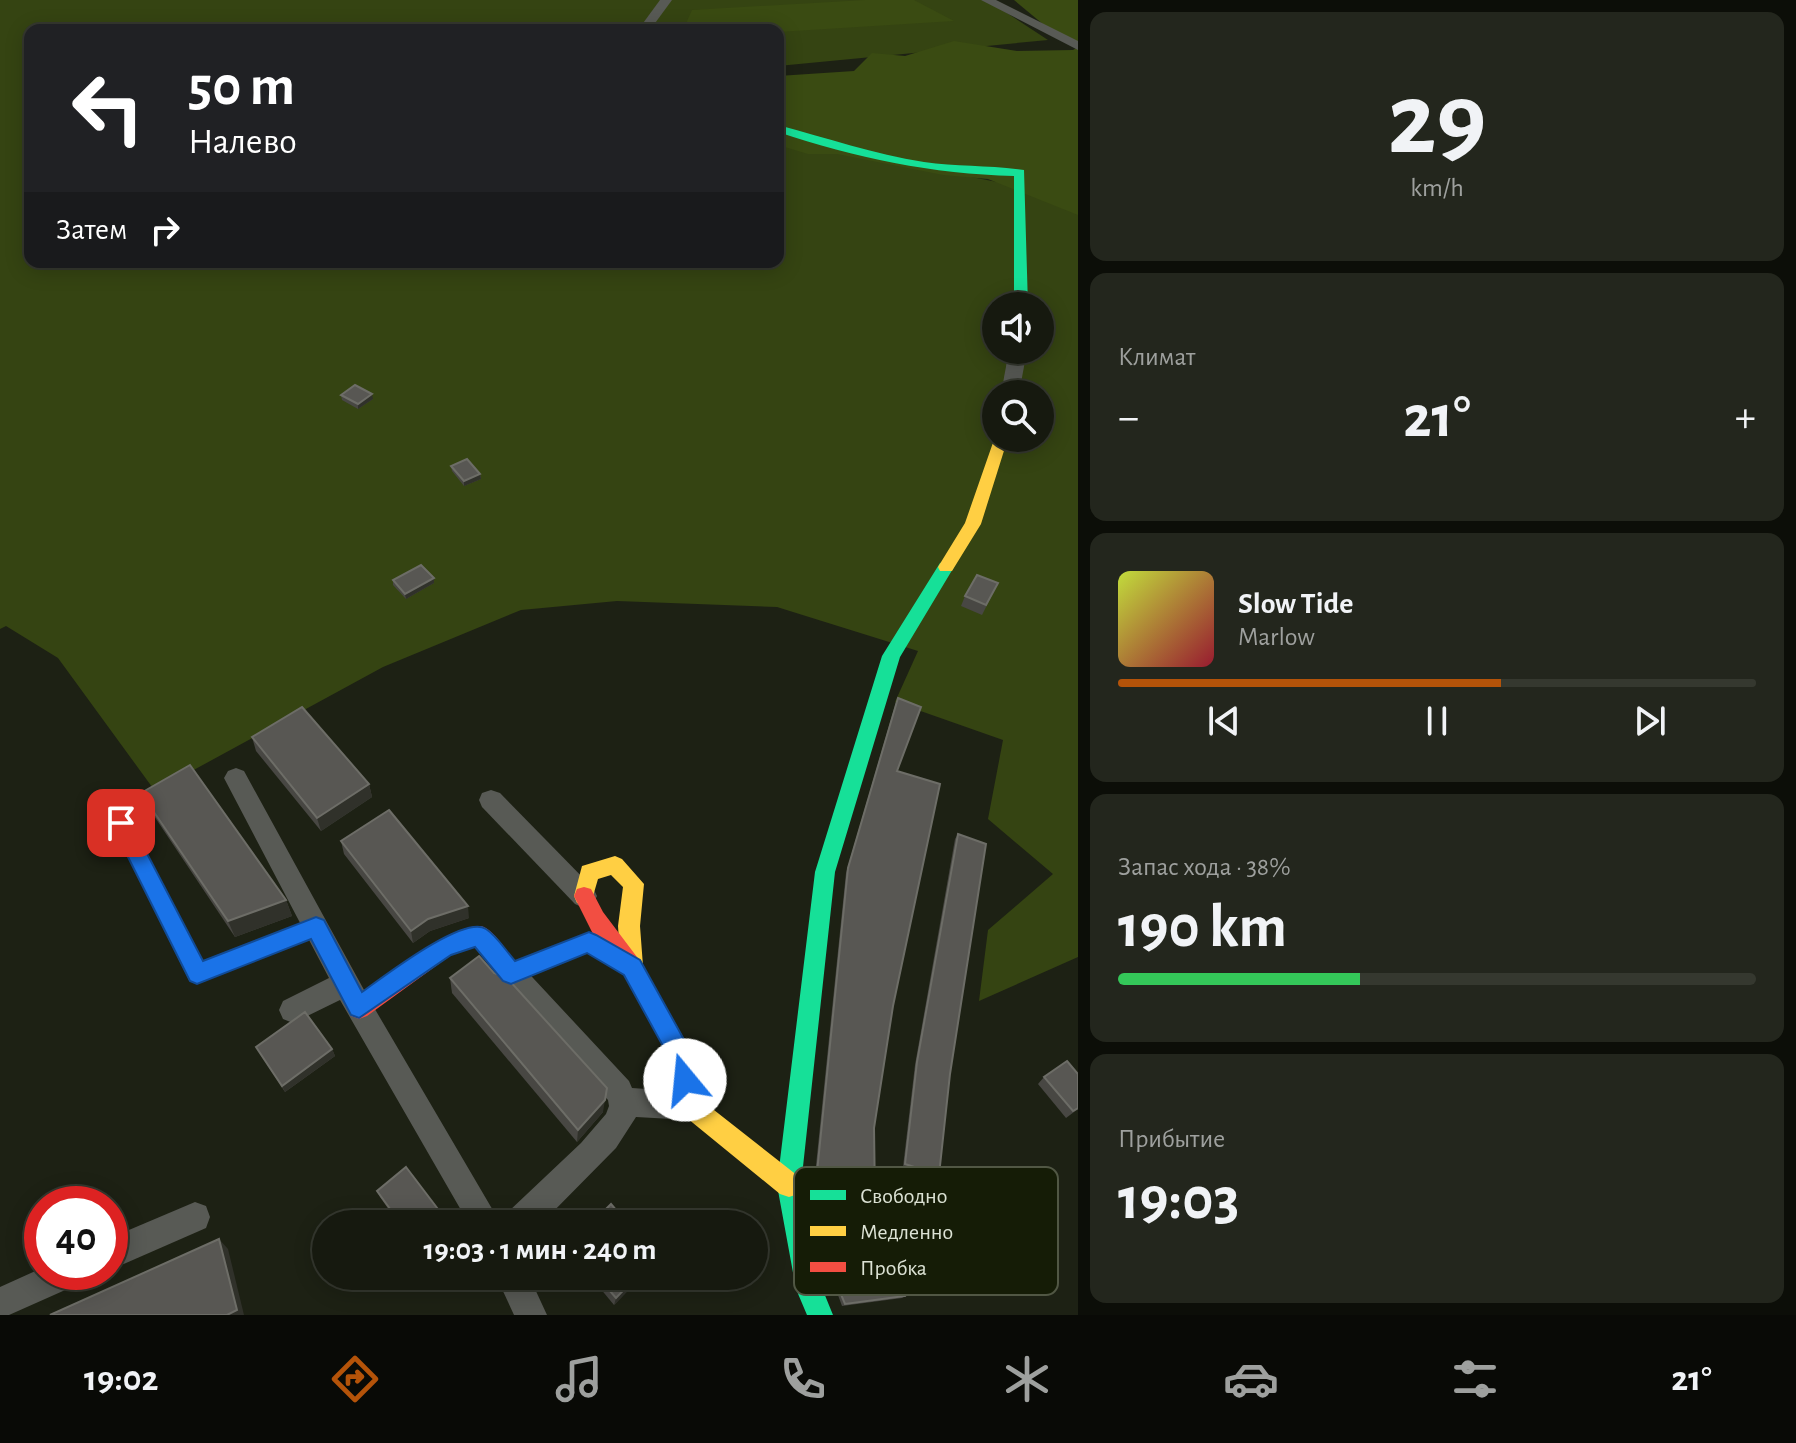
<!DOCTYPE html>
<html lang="ru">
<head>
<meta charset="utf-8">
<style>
	body { margin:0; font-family:"Alegreya Sans",sans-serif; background:#23261d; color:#f1f3f6; height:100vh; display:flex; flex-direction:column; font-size:30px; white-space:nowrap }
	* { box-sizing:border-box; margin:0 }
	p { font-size:26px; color:#9ea09e }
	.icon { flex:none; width:44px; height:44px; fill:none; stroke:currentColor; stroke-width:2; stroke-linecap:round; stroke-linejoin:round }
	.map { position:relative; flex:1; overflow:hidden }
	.drawer { display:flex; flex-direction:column; gap:12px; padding:12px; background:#0c0e08; width:718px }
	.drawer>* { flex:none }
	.top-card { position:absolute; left:24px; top:24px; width:760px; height:244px; border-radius:16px; box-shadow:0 4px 20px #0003,0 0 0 2px #35382f; background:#202124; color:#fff; overflow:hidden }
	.buttons { position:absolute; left:982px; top:292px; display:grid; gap:16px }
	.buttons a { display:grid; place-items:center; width:72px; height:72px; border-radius:50%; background:#16190f; box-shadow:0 4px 20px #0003,0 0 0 2px #35382f; font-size:40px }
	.speed { position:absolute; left:24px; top:1186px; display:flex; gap:16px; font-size:40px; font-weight:700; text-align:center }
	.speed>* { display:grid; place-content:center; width:104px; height:104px; border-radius:50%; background:#16190f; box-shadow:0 4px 20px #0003,0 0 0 2px #35382f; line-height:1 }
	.speed .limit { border:12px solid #d22; background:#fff; color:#111 }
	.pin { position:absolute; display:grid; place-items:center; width:68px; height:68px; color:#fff; margin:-34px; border-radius:16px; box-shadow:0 4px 12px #0006 }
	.me { position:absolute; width:88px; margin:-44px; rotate:343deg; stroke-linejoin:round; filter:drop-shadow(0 0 6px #0008) }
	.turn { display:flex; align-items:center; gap:28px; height:168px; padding:0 32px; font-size:36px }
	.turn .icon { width:104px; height:104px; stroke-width:2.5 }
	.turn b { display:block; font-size:56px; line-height:68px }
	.then { display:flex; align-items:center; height:76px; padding:0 32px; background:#0003; gap:16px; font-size:30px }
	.big { font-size:60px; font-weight:600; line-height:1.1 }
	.drawer .widget { flex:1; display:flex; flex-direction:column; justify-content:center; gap:12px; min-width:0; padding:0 28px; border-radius:16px; background:#23261d }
	.drawer .dial { align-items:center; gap:0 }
	.dial b { font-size:104px; line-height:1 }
	.song { display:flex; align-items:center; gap:24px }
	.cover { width:96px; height:96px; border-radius:12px; background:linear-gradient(135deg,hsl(70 70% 55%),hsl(350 70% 35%)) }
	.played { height:8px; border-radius:4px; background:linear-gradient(90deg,#b45309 60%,#35382f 60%) }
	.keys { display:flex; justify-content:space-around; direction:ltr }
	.heat { display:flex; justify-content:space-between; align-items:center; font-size:44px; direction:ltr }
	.charge { height:12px; border-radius:6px; background:linear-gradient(90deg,#34c759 38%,#35382f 0) }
	.trip { position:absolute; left:312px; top:1210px; width:456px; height:80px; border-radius:40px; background:#16190f; box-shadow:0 4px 20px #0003,0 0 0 2px #35382f; font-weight:600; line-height:80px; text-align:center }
	.dock { display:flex; height:128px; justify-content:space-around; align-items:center; background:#090a06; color:#9ea09e }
	.dock .icon { width:56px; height:56px }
	.dock .selected { color:#b45309 }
	.dock b { font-size:36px; color:#f1f3f6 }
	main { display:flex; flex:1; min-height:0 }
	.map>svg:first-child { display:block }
	.green { fill:#354412; fill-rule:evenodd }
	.forest { fill:#3a4b12 }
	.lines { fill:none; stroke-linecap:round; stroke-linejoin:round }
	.street { fill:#585a55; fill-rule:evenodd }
	.fast { fill:#16e098; fill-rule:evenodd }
	.slow { fill:#ffcf43; fill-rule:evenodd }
	.jam { fill:#f24e42; fill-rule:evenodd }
	.wall { fill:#484743 }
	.shaded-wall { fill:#30312a }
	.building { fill:#585753; stroke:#6d6d67; stroke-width:2 }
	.route { fill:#1a73e8; stroke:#114b97; stroke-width:2 }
	.key { fill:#151c06; stroke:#515744; stroke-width:2 }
	.key-label { font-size:22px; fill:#dce2d4 }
</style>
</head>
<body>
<main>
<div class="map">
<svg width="1078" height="1315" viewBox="0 0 1078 1315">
	<rect width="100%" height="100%" fill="#1d2114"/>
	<!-- green -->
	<path class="green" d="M 0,0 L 987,0 L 1048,40 L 778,66 L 778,30 L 30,30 L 30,262 L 778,262 L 778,140 L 1013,185 L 1078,203 L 1078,957 L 979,1001 L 988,930 L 1053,874 L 988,819 L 1003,740 L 895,702 L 918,651 L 777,607 L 617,601 L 521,610 L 383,667 L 155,791 L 58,658 L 6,626 L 0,629 ZM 996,306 L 1040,306 L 1040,350 L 996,350 ZM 996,394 L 1040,394 L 1040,438 L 996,438 Z"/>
	<!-- forest -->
	<g class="forest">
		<polygon points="865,0 914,0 954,21 778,32 683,30 692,10"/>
		<polygon points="1014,0 1078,0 1078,42 1044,25"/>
		<polygon points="954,41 1017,51 1073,50 1078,47 1078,215 988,179 943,175 837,154 808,154 778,145 778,76 854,71 872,53 905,56"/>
	</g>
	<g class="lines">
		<!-- street -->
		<g class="street">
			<polygon points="660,0 672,0 650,30 638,30"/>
			<polygon points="981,0 996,0 1078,41 1078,50"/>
			<polygon points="1009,350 1027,350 1019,394 1001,394"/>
			<polygon points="236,768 244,771 369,999 501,1224 469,1224 340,1000 293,1023 283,1019 279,1010 283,1001 329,978 224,778 228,771"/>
			<polygon points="491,790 500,793 593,888 597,896 593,904 584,908 575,904 482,807 479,800 482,793"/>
			<polygon points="511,960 520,964 629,1081 632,1088 690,1092 700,1096 704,1106 700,1116 690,1120 636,1117 616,1148 541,1224 503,1224 507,1213 581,1143 606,1114 609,1106 608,1100 502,982 498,973 502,964"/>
			<polygon points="195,1202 206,1206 210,1217 206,1228 110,1270 110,1238"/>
			<polygon points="42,1268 42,1272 86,1272 81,1283 9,1315 0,1315 0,1287"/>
			<polygon points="496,1276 529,1276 547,1315 514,1315"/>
		</g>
		<!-- fast -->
		<g class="fast">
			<path d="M 778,125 C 827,138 874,154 924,162 C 957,167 992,165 1024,170 L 1028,306 L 1014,306 L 1014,176 C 933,174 855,158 778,132 Z"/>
			<polygon points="946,561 954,567 900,657 835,872 801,1185 822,1288 833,1315 807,1315 796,1289 777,1185 815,872 882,656 940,563"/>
			<polygon points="121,814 128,817 202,961 316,917 324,920 327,927 324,934 197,983 189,980 111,823 114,817"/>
		</g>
		<!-- slow -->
		<g class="slow">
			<polygon points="996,434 996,438 1008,438 981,524 952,571 940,571 938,567 965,523"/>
			<polygon points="615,856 622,859 644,884 640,926 643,966 688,1046 700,1099 798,1176 801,1185 798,1194 789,1197 780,1194 682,1114 669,1057 621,968 618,926 623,887 611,875 598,879 591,903 584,905 577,903 574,896 582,866"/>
		</g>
		<!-- jam -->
		<path class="jam" d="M 584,887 L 591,889 L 603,912 L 640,961 L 643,968 L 640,975 L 632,978 L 587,953 L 511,983 L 503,980 L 475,947 L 451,955 L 367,1016 L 359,1019 L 351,1016 L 348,1008 L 351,1000 C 377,982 450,924 480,926 C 492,927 507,952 515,961 L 589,932 L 593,934 L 574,896 L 577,889 Z"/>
	</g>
	<!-- wall -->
	<g class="wall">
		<polygon points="341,395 373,399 358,409 342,400"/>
		<polygon points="451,466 480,474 481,479 464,486 452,471"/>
		<polygon points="434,578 434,583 406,599 393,585 393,580"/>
		<polygon points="998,583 982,615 961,606 965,596"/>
		<polygon points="896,702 897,771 893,1006 874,1128 876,1266 905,1296 902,1298 842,1306 835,1287 814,1185 846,873"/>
		<polygon points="252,737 369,784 372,797 321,831 256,751"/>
		<polygon points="141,793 286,900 292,916 235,937 150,810"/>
		<polygon points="958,834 950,1074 939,1175 936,1178 903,1167 915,1065 955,839"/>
		<polygon points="341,841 469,918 430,931 413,943 344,854"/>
		<polygon points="450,978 603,1112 577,1142 452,993"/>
		<polygon points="256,1047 332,1049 335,1056 285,1092"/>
		<polygon points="1078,1074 1078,1109 1066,1118 1038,1084 1044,1077"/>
		<polygon points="377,1191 447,1221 447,1224 399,1224 380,1197"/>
		<polygon points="590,1276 642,1276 614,1305"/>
	</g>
	<!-- shaded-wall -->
	<g class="shaded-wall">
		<polygon points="372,394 373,399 358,409 358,404"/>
		<polygon points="480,474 481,479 464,486 464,481"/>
		<polygon points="434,578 434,583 406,599 405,594"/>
		<polygon points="369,784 372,797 321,831 317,818"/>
		<polygon points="286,900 292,916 235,937 228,921"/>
		<polygon points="468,906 469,918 430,931 413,943 411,931 428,919"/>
		<polygon points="332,1049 335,1056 285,1092 282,1086"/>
		<polygon points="607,1088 603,1112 577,1142 578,1130"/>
		<polygon points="219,1239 228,1249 244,1315 227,1315"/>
		<polygon points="637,1276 642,1276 614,1305 616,1298"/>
	</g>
	<!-- building -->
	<g class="building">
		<polygon points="355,385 372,394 358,404 341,395"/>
		<polygon points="467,459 480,474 464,481 451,466"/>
		<polygon points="421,565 434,578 405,594 393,580"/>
		<polygon points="977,575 998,583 986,605 965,596"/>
		<polygon points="898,698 921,707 897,771 940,784 893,1006 874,1128 876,1266 898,1268 905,1296 845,1304 837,1285 816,1182 848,868"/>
		<polygon points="302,707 369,784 317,818 252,737"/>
		<polygon points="190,765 286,900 228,921 141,793"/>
		<polygon points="389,810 468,906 428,919 411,931 341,841"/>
		<polygon points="958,834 986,844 950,1074 939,1175 905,1164 917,1062"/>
		<polygon points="479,956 494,973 507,978 607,1088 605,1100 578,1130 450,978"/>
		<polygon points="305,1012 332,1049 282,1086 256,1047"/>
		<polygon points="1067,1061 1078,1074 1078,1108 1073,1111 1044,1077"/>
		<polygon points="406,1167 447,1221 443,1224 401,1224 377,1191"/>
		<polygon points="611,1204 628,1224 591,1224"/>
		<polygon points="219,1239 237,1310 227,1315 50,1315"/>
		<polygon points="597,1276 637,1276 616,1298"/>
	</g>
	<!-- route -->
	<path class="route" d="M 121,814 L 128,817 L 203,961 L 316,917 L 324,920 L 362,992 C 382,978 464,914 486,929 C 497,936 506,951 515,961 L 589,932 L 596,935 L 640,960 L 692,1054 L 697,1080 L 693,1089 L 685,1092 L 677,1089 L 669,1057 L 624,975 L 587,953 L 511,984 L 503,981 L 475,947 L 451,955 L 359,1018 L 351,1015 L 311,939 L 197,984 L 190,981 L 111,823 L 114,817 Z"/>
	<!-- legend -->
	<rect x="794" y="1167" width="264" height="128" rx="12" class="key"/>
	<rect x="810" y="1190" width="36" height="10" fill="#16e098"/>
	<rect x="810" y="1226" width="36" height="10" fill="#ffcf43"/>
	<rect x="810" y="1262" width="36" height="10" fill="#f24e42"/>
	<g class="key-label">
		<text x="860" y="1203">Свободно</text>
		<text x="860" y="1239">Медленно</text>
		<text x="860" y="1275">Пробка</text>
	</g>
</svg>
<div class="buttons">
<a><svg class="icon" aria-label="sound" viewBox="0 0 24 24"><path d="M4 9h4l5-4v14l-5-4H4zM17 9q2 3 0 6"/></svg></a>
<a><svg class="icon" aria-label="search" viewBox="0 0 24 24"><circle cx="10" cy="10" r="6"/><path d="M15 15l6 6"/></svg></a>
</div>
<div class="speed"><div class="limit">40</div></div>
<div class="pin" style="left:121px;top:823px;background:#d93025"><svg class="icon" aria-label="arrive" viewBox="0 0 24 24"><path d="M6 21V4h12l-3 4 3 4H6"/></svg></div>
<svg class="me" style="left:685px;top:1080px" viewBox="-20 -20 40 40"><circle r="19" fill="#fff"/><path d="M0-13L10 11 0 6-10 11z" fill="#1a73e8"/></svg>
<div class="trip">19:03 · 1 мин · 240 m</div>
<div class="top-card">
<div class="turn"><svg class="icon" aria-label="left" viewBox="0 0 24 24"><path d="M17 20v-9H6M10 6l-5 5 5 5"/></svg><div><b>50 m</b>Налево</div></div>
<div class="then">Затем<svg class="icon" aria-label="right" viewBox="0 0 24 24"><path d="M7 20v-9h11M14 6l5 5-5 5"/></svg></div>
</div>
</div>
<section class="drawer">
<div class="widget dial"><b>29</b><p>km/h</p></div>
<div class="widget"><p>Климат</p>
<div class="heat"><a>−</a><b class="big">21°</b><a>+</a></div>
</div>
<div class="widget">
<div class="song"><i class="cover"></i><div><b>Slow Tide</b><p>Marlow</p></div></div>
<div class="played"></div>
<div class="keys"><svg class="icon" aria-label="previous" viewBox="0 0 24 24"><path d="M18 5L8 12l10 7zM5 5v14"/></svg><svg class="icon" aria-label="pause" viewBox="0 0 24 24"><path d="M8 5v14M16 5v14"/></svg><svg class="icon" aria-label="next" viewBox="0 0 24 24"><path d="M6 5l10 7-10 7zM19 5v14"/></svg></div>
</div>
<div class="widget"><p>Запас хода · 38%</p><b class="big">190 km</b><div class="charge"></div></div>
<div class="widget"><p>Прибытие</p><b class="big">19:03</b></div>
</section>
</main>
<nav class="dock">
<b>19:02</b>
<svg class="icon selected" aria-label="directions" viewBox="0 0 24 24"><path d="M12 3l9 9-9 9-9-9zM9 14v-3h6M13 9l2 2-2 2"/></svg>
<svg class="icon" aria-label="music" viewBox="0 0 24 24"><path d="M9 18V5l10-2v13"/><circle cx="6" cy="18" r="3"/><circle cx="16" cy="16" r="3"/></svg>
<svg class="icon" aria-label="phone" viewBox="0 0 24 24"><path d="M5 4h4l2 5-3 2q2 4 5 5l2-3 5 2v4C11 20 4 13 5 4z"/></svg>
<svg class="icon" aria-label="climate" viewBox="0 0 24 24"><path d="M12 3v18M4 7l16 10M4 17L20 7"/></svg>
<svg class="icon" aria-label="car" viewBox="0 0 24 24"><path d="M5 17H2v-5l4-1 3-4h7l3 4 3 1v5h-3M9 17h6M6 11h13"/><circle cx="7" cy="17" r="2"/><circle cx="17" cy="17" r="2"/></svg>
<svg class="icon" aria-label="filters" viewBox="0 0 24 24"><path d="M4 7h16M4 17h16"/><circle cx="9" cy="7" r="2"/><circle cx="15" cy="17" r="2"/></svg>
<b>21°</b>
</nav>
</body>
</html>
